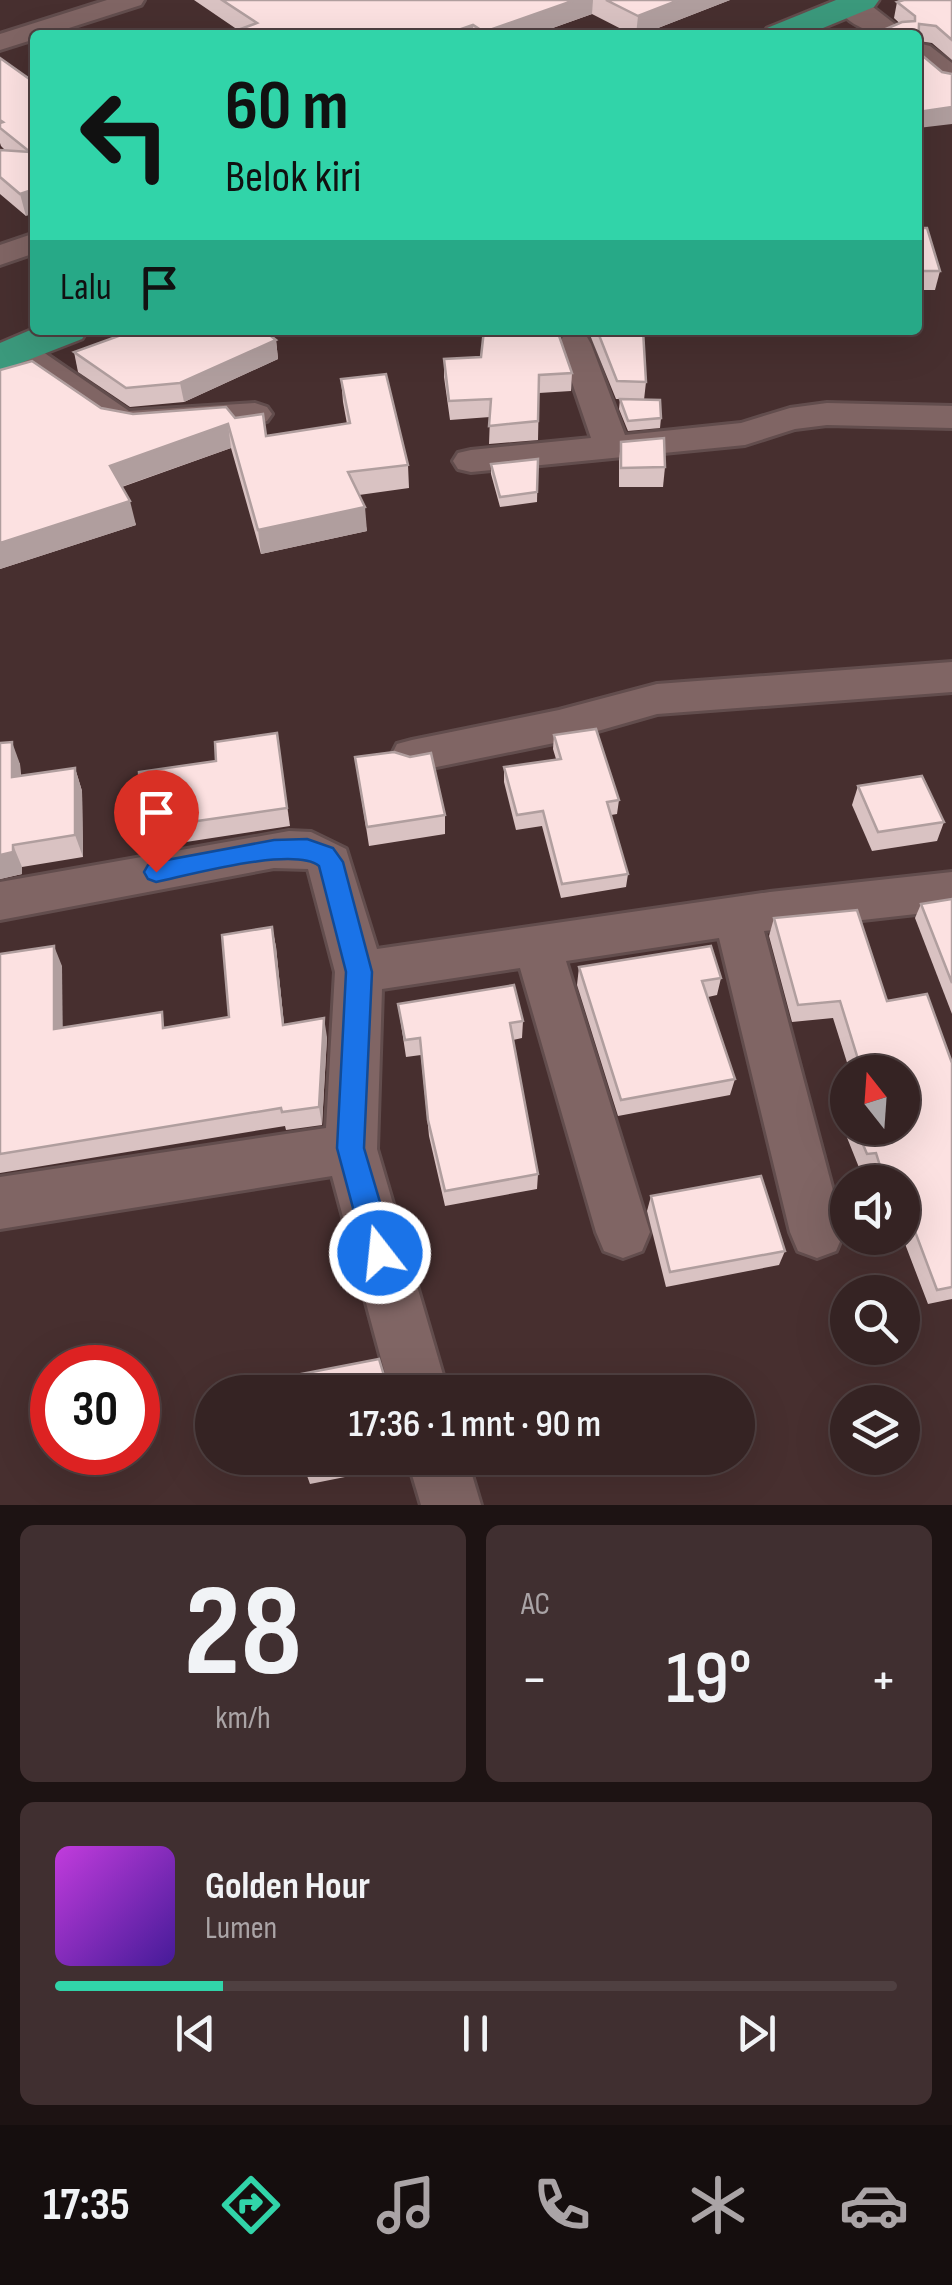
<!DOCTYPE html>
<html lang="id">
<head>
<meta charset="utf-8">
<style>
	body { margin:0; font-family:"Sofia Sans Condensed",sans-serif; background:#402f30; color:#f1f3f6; height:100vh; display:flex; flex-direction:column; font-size:38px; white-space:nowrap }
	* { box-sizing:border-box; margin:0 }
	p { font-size:32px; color:#aaa4a6 }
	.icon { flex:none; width:55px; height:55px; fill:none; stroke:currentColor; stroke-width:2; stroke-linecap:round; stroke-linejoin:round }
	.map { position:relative; height:1505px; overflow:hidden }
	.sheet { display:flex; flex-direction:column; gap:20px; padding:20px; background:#1d1313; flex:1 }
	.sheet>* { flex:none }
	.top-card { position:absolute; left:30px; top:30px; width:892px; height:305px; border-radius:10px; box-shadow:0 10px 40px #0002,0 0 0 2px #4f4041; background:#31d4a9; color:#111; overflow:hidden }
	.needle { width:65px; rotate:343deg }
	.fabs { position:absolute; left:830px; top:1055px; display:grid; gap:20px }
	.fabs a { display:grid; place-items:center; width:90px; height:90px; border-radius:50%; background:#352323; box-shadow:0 10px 40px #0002,0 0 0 2px #4f4041; font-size:50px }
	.speed { position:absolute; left:30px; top:1345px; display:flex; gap:20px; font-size:50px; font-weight:700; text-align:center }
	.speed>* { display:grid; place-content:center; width:130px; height:130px; border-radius:50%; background:#352323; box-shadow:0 10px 40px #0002,0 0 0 2px #4f4041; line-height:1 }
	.speed .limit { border:15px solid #d22; background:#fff; color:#111 }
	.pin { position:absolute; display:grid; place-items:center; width:85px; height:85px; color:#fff; margin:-102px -42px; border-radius:50% 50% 50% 0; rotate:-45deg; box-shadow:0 0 10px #0007 }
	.pin .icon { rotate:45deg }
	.me { position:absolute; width:110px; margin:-55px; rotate:344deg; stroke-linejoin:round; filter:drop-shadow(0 0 8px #0008) }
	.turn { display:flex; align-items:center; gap:35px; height:210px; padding:0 30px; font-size:45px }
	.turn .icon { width:130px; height:130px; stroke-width:2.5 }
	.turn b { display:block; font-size:70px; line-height:85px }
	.then { display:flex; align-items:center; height:95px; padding:0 30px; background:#0003; gap:20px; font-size:38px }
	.big { font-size:75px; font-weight:600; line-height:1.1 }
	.sheet .widget { flex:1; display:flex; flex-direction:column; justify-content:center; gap:15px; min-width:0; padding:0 35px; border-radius:15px; background:#402f30 }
	.sheet .dial { align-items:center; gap:0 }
	.dial b { font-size:130px; line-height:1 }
	.song { display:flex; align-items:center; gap:30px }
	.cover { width:120px; height:120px; border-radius:15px; background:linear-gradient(135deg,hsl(290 70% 55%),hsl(260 70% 35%)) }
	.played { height:10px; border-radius:5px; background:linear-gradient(90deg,#31d4a9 20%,#4f4041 20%) }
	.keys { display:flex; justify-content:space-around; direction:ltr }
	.heat { display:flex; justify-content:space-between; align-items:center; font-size:55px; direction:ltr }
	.sheet .tiles { flex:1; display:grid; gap:20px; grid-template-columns:1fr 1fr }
	.widget:last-child { grid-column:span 2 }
	.trip { position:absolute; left:195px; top:1375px; width:560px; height:100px; border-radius:50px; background:#352323; box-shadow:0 10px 40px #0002,0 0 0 2px #4f4041; font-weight:600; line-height:100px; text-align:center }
	.menu { display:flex; height:160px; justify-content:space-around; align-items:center; background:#150e0e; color:#aaa4a6 }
	.menu .icon { width:70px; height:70px }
	.menu .current { color:#31d4a9 }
	.menu b { font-size:45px; color:#f1f3f6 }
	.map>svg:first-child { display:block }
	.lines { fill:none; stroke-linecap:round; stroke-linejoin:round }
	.street-casing { stroke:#624d4d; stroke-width:6 }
	.secondary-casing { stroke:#624d4d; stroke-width:5 }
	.highway-casing { stroke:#624d4d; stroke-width:5 }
	.street { fill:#806564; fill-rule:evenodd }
	.secondary { fill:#806564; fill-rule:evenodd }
	.highway { fill:#3b997c; fill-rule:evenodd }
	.wall { fill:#d9c2c2 }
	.shaded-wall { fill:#b09e9e }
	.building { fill:#fce1e1; stroke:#b09e9e; stroke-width:2.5 }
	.route { fill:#1a73e8; stroke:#114b97; stroke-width:2.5 }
</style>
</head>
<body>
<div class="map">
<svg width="952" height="1505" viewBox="0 0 952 1505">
	<rect width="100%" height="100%" fill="#472f2f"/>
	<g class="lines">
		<!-- street casing -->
		<g class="street-casing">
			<g id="street">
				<polygon points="107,0 144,0 141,5 47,35 35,35 35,39 0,50 0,34"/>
				<polygon points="35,233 35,253 0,265 0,245"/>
				<polygon points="575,334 587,337 591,344 625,435 741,423 790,408 827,403 952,406 952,428 827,425 795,429 745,445 471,472 458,469 453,461 458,453 471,450 591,438 559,344 563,337"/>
				<polygon points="18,340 30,343 129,411 255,403 267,407 272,414 267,421 255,425 138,434 107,428 6,357 2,350 6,343"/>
				<polygon points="952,662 952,692 657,714 559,742 412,772 397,768 391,756 397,744 412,740 559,710 657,684"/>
				<polygon points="289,831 311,832 346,849 377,949 770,892 952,872 952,910 764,931 844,1232 836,1251 817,1258 798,1251 790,1232 719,938 566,961 650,1232 642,1251 623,1258 604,1251 596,1232 520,968 382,989 377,1149 448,1392 390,1392 332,1176 0,1229 0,1177 326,1128 335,972 308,869 274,868 0,920 0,882"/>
				<polygon points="407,1458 467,1458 481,1505 421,1505"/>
			</g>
		</g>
		<!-- secondary casing -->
		<g class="secondary-casing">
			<g id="secondary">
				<path d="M 838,0 L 864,0 L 909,35 C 879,35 854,32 834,5 Z"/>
				<polygon points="918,43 930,46 952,63 952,89 940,86 918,69"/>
			</g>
		</g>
		<!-- highway casing -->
		<g class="highway-casing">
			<g id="highway">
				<polygon points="836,0 879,0 874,7 806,35 762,35 767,28"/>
				<polygon points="35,328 88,330 82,339 0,371 0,343"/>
			</g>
		</g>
		<!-- street -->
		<use href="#street" class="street"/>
		<!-- secondary -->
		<use href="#secondary" class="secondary"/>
		<!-- highway -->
		<use href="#highway" class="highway"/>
	</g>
	<!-- wall -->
	<g class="wall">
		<polygon points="194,0 730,0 640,35 633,35 592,14 533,35 224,35 238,30"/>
		<polygon points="898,0 952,0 952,60 932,43 919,41 894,18 897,2 900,1"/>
		<polygon points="0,58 35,83 26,216 0,194 0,150 6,151 1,146 0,143"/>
		<polygon points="918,228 940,271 935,290 918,290"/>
		<polygon points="484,330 643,330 646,382 644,400 661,418 660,428 628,431 619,409 620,399 616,399 590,335 576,330 562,333 560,337 572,373 571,391 539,393 538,440 489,444 490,417 450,420 444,377 444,359 481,357"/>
		<polygon points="276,340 278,359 184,402 130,407 78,372 74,352"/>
		<polygon points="0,370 101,408 133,414 235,418 266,436 347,424 343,402 341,379 408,465 409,488 359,495 367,531 261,554 231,448 122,487 136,525 0,569"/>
		<polygon points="621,442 665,467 663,487 619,487 619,461"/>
		<polygon points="538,459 537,502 500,507 491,474 491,464"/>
		<polygon points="277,733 290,826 147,848 142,829 216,761"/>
		<polygon points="554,735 619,800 617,814 611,815 628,874 626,887 561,898 542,826 516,830 504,782 504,767 556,759 553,749"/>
		<polygon points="0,743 20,764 21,776 75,768 82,791 83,857 22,867 22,874 0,879"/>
		<polygon points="355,757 410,757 445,815 445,834 369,846"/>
		<polygon points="858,786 944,822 937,841 872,851 852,805"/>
		<polygon points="952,899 952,1014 915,918 921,904"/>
		<polygon points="774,918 887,1001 952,1063 952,1299 928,1304 902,1236 902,1182 873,1182 868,1168 860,1170 844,1130 848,1123 848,1128 902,1128 902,1072 850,1072 833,1018 792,1022 769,936"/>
		<polygon points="272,927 276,947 284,1025 327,1037 322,1125 286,1130 285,1126 0,1173 0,954 62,966 62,1028 167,1027 229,1017"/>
		<polygon points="579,967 721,978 717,995 708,997 735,1079 730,1095 618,1116 577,985"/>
		<polygon points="398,1004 523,1021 522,1038 513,1040 538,1174 537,1189 445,1206 429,1136 421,1055 406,1057"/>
		<polygon points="651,1196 785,1251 779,1265 666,1287 647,1211"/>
		<polygon points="304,1458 404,1458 405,1465 310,1484 306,1473"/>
	</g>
	<!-- shaded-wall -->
	<g class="shaded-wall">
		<polygon points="575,0 593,0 592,14 533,35 484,35 484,32"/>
		<polygon points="679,0 730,0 640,35 636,35 638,16"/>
		<polygon points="473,25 473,35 444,35"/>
		<polygon points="952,107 952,124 918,128 918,112"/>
		<polygon points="35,189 35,213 26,216 20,194"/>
		<polygon points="556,330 576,330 562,333 555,345"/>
		<polygon points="276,340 278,359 184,402 180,383"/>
		<polygon points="228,424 231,448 115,489 110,466"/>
		<polygon points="130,501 136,525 0,569 0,543"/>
		<polygon points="365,507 367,531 261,554 258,530"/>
		<polygon points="12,742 20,764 21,800 12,777"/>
		<polygon points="75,768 82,791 83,857 75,835"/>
		<polygon points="13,845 22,867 22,874 0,879 0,855"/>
		<polygon points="272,927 276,947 286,1044 283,1025"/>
		<polygon points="54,946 62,966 63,1048 54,1029"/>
		<polygon points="324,1018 327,1037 322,1125 319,1107"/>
	</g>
	<!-- building -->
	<g class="building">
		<polygon points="222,0 575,0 484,32 473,25 444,35 224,35 257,23"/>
		<polygon points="606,0 679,0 638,16"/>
		<polygon points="904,0 952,0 952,40 936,26 919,24 918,52 942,72 952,74 952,107 918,112 918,35 872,35 902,22 915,21 915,16 897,2"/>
		<polygon points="0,58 35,83 35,189 20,194 0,177 0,150 30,152 0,128 0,123 3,122 0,120"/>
		<polygon points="918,228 927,228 940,271 918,271"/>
		<polygon points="135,330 263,330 276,340 180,383 126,388 74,352"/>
		<polygon points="484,330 557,330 572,373 539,375 538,421 489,426 491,399 449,401 444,359 481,357"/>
		<polygon points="597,330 643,330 646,382 617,381"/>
		<polygon points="32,361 101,408 133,414 226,407 235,418 263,414 266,436 350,423 341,379 386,374 408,465 348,472 365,507 258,530 228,424 110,466 130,501 0,543 0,370"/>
		<polygon points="620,399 660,400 661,418 628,421"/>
		<polygon points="664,438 665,467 621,468 621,442"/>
		<polygon points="538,459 537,492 500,497 491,464"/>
		<polygon points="596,729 619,800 607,802 628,874 562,884 543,811 517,815 504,767 561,759 554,735"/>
		<polygon points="277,733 287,808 142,829 139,772 216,761 215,742"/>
		<polygon points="12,742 12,777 75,768 75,835 13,845 13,852 0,855 0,743"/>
		<polygon points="394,752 410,757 431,753 445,815 367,827 355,757"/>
		<polygon points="922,776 944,822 878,832 858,786"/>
		<polygon points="952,899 952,983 921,904"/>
		<polygon points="857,910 887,1001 927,994 952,1063 952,1287 937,1290 910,1218 902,1219 902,1182 885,1182 876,1153 867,1154 856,1128 902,1128 902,1072 862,1072 840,1001 798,1005 774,918"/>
		<polygon points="272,927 283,1025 324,1018 319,1107 282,1112 281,1108 0,1154 0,954 54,946 54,1029 162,1012 163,1028 229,1017 222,935"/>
		<polygon points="711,946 721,978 702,981 735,1079 621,1100 579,967"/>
		<polygon points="514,985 523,1021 510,1023 538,1174 445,1191 428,1120 420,1038 405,1040 398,1004"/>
		<polygon points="761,1176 785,1251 670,1272 651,1196"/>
		<polygon points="379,1359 386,1382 395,1383 397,1392 298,1392 296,1375"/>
		<polygon points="304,1458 386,1458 306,1473"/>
	</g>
	<!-- route -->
	<path class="route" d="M 307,839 L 333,848 L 343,862 L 372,972 L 364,1148 L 395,1253 L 390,1263 L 380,1267 L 370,1263 L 365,1253 L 337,1148 L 346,972 L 319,866 C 294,846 190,875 156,882 L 148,879 L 144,872 L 148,865 L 156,862 L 274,840 Z"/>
</svg>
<div class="fabs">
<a><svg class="needle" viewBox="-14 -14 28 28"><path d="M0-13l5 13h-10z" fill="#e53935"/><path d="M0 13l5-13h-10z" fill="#aaa4a6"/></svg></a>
<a><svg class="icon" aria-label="sound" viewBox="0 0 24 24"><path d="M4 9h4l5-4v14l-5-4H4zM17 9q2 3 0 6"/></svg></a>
<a><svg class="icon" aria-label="search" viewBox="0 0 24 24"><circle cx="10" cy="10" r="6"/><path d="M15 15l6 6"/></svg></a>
<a><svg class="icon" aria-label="layers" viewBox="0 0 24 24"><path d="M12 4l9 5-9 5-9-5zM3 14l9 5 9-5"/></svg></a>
</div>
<div class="speed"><div class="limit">30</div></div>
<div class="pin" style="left:156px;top:872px;background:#d93025"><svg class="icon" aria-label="arrive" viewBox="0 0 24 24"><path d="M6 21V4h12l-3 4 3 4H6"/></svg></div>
<svg class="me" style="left:380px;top:1253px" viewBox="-20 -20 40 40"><circle r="17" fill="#1a73e8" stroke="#fff" stroke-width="3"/><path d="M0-11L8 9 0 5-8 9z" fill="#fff"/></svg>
<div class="trip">17:36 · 1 mnt · 90 m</div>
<div class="top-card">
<div class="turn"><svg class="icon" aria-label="left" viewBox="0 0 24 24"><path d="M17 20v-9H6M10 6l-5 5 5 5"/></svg><div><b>60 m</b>Belok kiri</div></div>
<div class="then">Lalu<svg class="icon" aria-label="arrive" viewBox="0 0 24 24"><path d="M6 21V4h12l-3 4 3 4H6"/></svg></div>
</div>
</div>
<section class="sheet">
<div class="tiles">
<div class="widget dial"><b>28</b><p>km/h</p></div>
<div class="widget"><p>AC</p>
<div class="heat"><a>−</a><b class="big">19°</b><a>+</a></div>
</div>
<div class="widget">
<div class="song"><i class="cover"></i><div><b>Golden Hour</b><p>Lumen</p></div></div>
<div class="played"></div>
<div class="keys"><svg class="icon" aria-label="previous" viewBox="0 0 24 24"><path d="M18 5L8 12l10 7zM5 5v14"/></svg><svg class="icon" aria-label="pause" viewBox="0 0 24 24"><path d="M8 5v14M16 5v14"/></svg><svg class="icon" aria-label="next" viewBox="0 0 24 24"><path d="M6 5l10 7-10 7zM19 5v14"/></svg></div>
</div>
</div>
</section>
<nav class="menu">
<b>17:35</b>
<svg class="icon current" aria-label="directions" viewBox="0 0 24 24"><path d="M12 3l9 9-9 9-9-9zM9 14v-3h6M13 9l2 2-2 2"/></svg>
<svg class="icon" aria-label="music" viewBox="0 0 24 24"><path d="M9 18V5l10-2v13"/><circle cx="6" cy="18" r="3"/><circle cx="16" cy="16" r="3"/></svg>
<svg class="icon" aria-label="phone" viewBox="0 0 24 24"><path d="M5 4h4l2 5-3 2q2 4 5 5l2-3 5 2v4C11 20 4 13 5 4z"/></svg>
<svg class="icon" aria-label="climate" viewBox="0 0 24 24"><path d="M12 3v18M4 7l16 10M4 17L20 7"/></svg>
<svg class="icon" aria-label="car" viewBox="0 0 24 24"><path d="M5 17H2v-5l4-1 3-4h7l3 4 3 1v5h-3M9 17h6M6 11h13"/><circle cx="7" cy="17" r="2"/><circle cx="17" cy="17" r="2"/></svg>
</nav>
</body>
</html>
